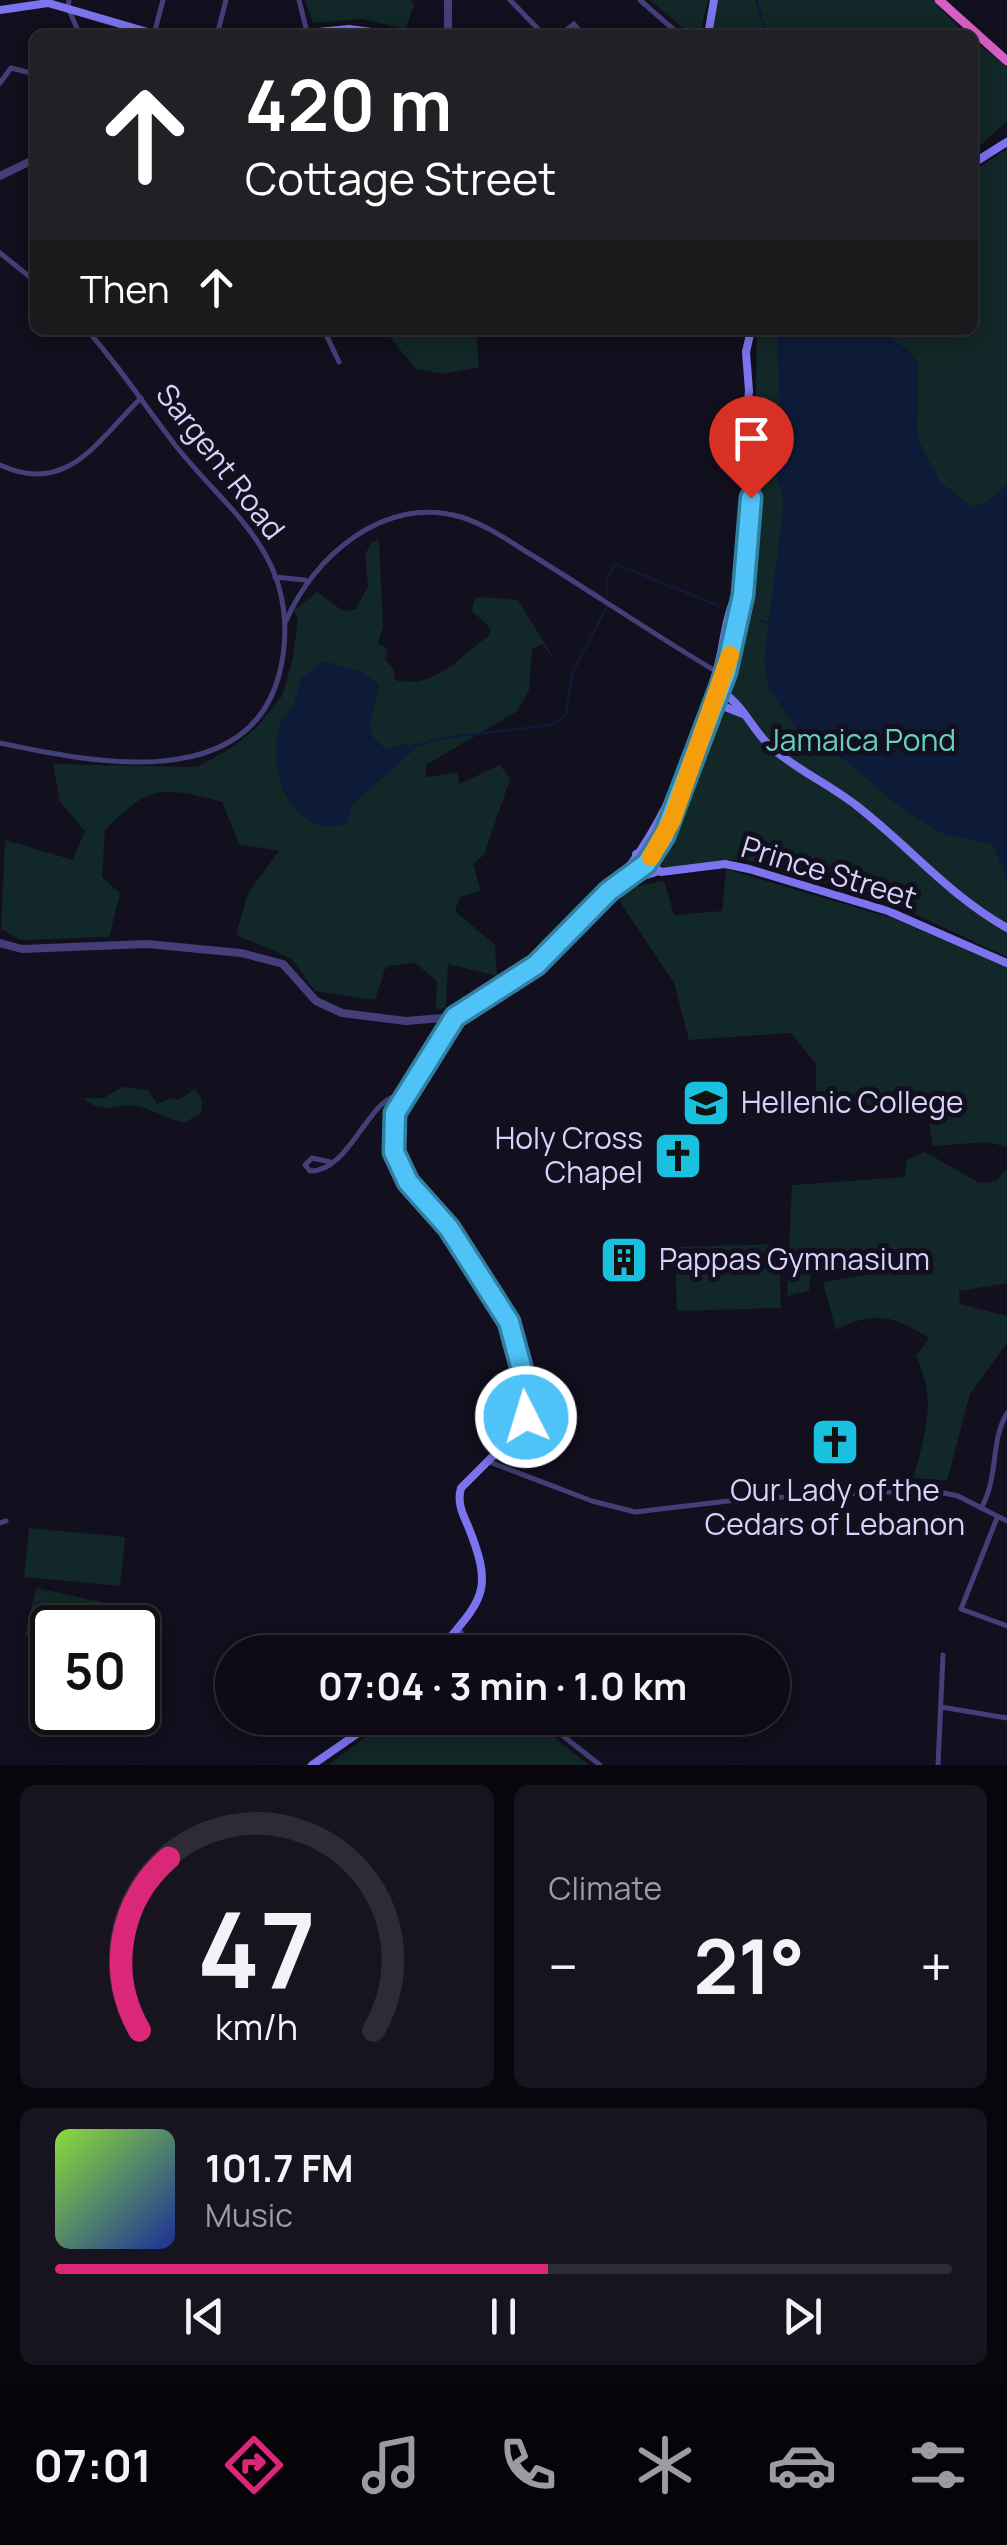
<!DOCTYPE html>
<html lang="en">
<head>
<meta charset="utf-8">
<style>
	body { margin:0; font-family:Manrope,sans-serif; background:#17141f; color:#f1f3f6; height:100vh; display:flex; flex-direction:column; font-size:38px; white-space:nowrap }
	* { box-sizing:border-box; margin:0 }
	p { font-size:32px; color:#9b9ba1 }
	.icon { flex:none; width:55px; height:55px; fill:none; stroke:currentColor; stroke-width:2; stroke-linecap:round; stroke-linejoin:round }
	.map { position:relative; height:1765px; overflow:hidden }
	.sheet { display:flex; flex-direction:column; gap:20px; padding:20px; background:#08060c; flex:1 }
	.sheet>* { flex:none }
	.guide { position:absolute; left:30px; top:30px; width:948px; height:305px; border-radius:15px; box-shadow:0 5px 25px #0003,0 0 0 2px #2e2b35; background:#202124; color:#fff; overflow:hidden }
	.speed { position:absolute; left:30px; top:1605px; display:flex; gap:20px; font-size:50px; font-weight:700; text-align:center }
	.speed>* { display:grid; place-content:center; width:130px; height:130px; border-radius:50%; background:#0e0b16; box-shadow:0 5px 25px #0003,0 0 0 2px #2e2b35; line-height:1 }
	.speed .limit { border:5px solid #111; border-radius:15px; background:#fff; color:#111 }
	.pin { position:absolute; display:grid; place-items:center; width:85px; height:85px; color:#fff; margin:-102px -42px; border-radius:50% 50% 50% 0; rotate:-45deg; box-shadow:0 0 10px #0007 }
	.pin .icon { rotate:45deg }
	.me { position:absolute; width:110px; margin:-55px; rotate:355deg; stroke-linejoin:round; filter:drop-shadow(0 0 8px #0008) }
	.turn { display:flex; align-items:center; gap:35px; height:210px; padding:0 50px; font-size:45px }
	.turn .icon { width:130px; height:130px; stroke-width:2.5 }
	.turn b { display:block; font-size:70px; line-height:85px }
	.then { display:flex; align-items:center; height:95px; padding:0 50px; background:#0003; gap:20px; font-size:38px }
	.big { font-size:75px; font-weight:700; line-height:1.1 }
	.sheet .card { flex:1; display:flex; flex-direction:column; justify-content:center; gap:15px; min-width:0; padding:0 35px; border-radius:15px; background:#17141f }
	.sheet .dial { align-items:center; gap:0 }
	.dial svg { height:260px; overflow:visible; fill:none; stroke:#2e2b35; stroke-width:7; stroke-linecap:round; text-anchor:middle }
	.dial text { fill:#f1f3f6; stroke:none }
	.song { display:flex; align-items:center; gap:30px }
	.cover { width:120px; height:120px; border-radius:15px; background:linear-gradient(135deg,hsl(90 70% 55%),hsl(230 70% 35%)) }
	.played { height:10px; border-radius:5px; background:linear-gradient(90deg,#db2777 55%,#2e2b35 55%) }
	.keys { display:flex; justify-content:space-around; direction:ltr }
	.heat { display:flex; justify-content:space-between; align-items:center; font-size:55px; direction:ltr }
	.sheet .tiles { flex:1; display:grid; gap:20px; grid-template-columns:1fr 1fr }
	.card:last-child { grid-column:span 2 }
	.trip { position:absolute; left:215px; top:1635px; width:575px; height:100px; border-radius:50px; background:#0e0b16; box-shadow:0 5px 25px #0003,0 0 0 2px #2e2b35; font-weight:700; line-height:100px; text-align:center }
	.dock { display:flex; height:160px; justify-content:space-around; align-items:center; background:#060409; color:#9b9ba1 }
	.dock .icon { width:70px; height:70px }
	.dock .current { color:#db2777 }
	.dock b { font-size:45px; color:#f1f3f6 }
	.map>svg:first-child { display:block }
	.green { fill:#122727 }
	.water { fill:#0e1b38 }
	.lines { fill:none; stroke-linecap:round; stroke-linejoin:round }
	.stream { stroke:#0e1b38; stroke-width:2.5 }
	.minor { stroke:#443f78; stroke-width:5 }
	.tertiary { stroke:#443f78; stroke-width:8 }
	.secondary { stroke:#7c73ef; stroke-width:8 }
	.trunk { stroke:#d65fc4; stroke-width:9 }
	.route-casing { stroke:#337fa1; stroke-width:25 }
	.route { stroke:#4fc3f7; stroke-width:18 }
	.slow { stroke:#f59e0b; stroke-width:18 }
	.labels { text-anchor:middle; stroke-width:10; stroke-linejoin:round; paint-order:stroke }
	.street-label { font-size:30px; fill:#d8d1fa; stroke:#120f1e }
	.park-label { font-size:30px; fill:#66d1bb; stroke:#120f1e }
	.poi-label { font-size:30px; fill:#d8d1fa; stroke:#120f1e; text-anchor:start }
</style>
</head>
<body>
<div class="map">
<svg width="1007" height="1765" viewBox="0 0 1007 1765">
	<rect width="100%" height="100%" fill="#120f1e"/>
	<!-- green -->
	<g class="green">
		<polygon points="305,0 411,0 414,4 406,29 362,19 313,23"/>
		<polygon points="650,0 708,0 700,34 691,35"/>
		<polygon points="717,0 932,0 966,35 712,35"/>
		<polygon points="973,40 1007,67 1007,121 973,152"/>
		<path d="M 1007,149 L 1007,957 L 895,905 L 752,861 C 723,856 673,874 655,864 L 677,827 L 715,732 L 756,560 L 760,507 L 755,454 L 757,330 L 972,330 L 973,171 Z"/>
		<polygon points="384,330 476,330 479,367 444,374 416,369"/>
		<path d="M 379,540 L 383,627 L 378,643 L 388,649 L 385,660 L 393,668 L 395,680 C 433,691 461,656 488,636 L 491,629 L 472,611 L 475,598 L 481,597 L 518,600 L 555,660 L 542,644 L 532,649 L 529,691 L 516,712 L 426,765 L 426,777 L 458,773 L 459,784 L 500,765 L 510,779 L 484,855 L 473,864 L 481,891 L 460,897 L 455,911 L 495,945 L 497,976 L 448,964 L 446,1008 L 436,1010 L 437,981 L 415,963 L 386,966 L 375,1000 L 315,991 L 291,958 L 236,935 L 248,893 L 279,851 L 239,844 L 222,802 C 161,786 150,784 105,830 L 102,877 L 120,893 L 109,937 L 21,940 L 1,929 L 5,840 L 73,860 L 85,831 L 60,802 L 53,764 L 197,767 L 233,747 L 257,727 L 282,696 L 293,658 L 298,619 L 294,610 L 317,592 L 343,611 L 356,609 L 368,586 L 365,554 L 372,542 Z"/>
		<polygon points="726,869 892,918 1007,967 1007,1147 987,1142 933,1146 925,1099 842,1108 830,1116 816,1093 816,1064 791,1033 689,1040 674,983 620,902 624,889 664,881 674,915 722,911"/>
		<path d="M 122,1087 L 148,1090 L 157,1104 L 171,1098 L 179,1100 L 195,1089 L 202,1100 L 201,1113 L 184,1123 C 167,1120 154,1109 137,1106 C 118,1103 100,1116 84,1098 L 104,1098 Z"/>
		<path d="M 925,1152 L 980,1183 L 996,1181 L 1007,1169 L 1007,1283 L 959,1291 L 960,1304 L 1007,1316 L 1007,1343 L 970,1394 L 947,1481 L 913,1478 C 926,1434 937,1399 916,1356 L 929,1338 C 894,1316 874,1310 836,1330 L 823,1282 L 879,1273 L 881,1263 L 813,1249 L 809,1291 L 787,1296 L 792,1185 L 905,1177 L 907,1160 Z"/>
		<polygon points="779,1244 781,1308 677,1311 675,1247"/>
		<polygon points="29,1528 125,1537 120,1586 24,1577"/>
		<polygon points="36,1588 130,1608 126,1627 52,1628 52,1642 25,1636"/>
		<polygon points="391,1718 530,1718 589,1765 328,1765"/>
	</g>
	<!-- water -->
	<g class="water">
		<polygon points="777,330 878,330 909,351 918,365 917,437 940,482 973,507 988,501 1007,484 1007,881 993,845 943,834 902,809 847,762 798,732 768,687 764,659 784,503 770,448 780,404"/>
		<path d="M 325,661 L 361,672 L 379,684 C 377,709 356,731 387,749 L 405,744 L 414,750 L 353,804 L 346,824 C 291,838 267,772 279,727 C 281,719 288,714 292,707 C 297,698 298,686 302,677 Z"/>
	</g>
	<g class="lines">
		<!-- stream -->
		<g class="stream">
			<polyline points="756,0 767,35"/>
			<polyline points="608,596 606,581 615,564 719,606"/>
			<polyline points="760,621 769,623"/>
			<polyline points="412,747 443,738 552,725 566,714 572,674 607,606"/>
		</g>
		<!-- minor -->
		<g class="minor">
			<polyline points="69,0 68,8 80,35"/>
			<polyline points="299,0 307,32"/>
			<polyline points="510,0 544,35"/>
			<polyline points="640,0 680,35"/>
			<polyline points="154,34 163,0"/>
			<polyline points="217,35 226,0"/>
			<polyline points="560,35 574,24 583,35"/>
			<polyline points="0,83 11,68 35,74"/>
			<polyline points="0,253 35,281"/>
			<polyline points="324,330 339,362"/>
			<path d="M 0,465 C 68,496 97,441 141,398"/>
			<polyline points="275,577 305,580"/>
			<path d="M 286,621 C 313,557 385,494 461,517 C 487,525 512,543 535,557 C 596,595 655,635 717,672"/>
			<path d="M 0,743 C 89,762 247,795 279,675 C 288,641 287,603 273,570 C 252,522 212,491 180,451 C 148,411 121,368 87,330"/>
			<path d="M 330,1162 L 312,1158 L 305,1165 L 310,1171 C 351,1172 370,1092 402,1096"/>
			<polyline points="487,1461 592,1501 635,1512 745,1499 930,1490 958,1496 1007,1521"/>
			<path d="M 981,1508 C 999,1478 990,1441 1007,1413"/>
			<polyline points="997,1518 961,1609 1007,1626"/>
			<polyline points="0,1523 6,1521"/>
			<polyline points="458,1629 478,1652"/>
			<polyline points="941,1707 1007,1718"/>
			<polyline points="540,1718 600,1765"/>
			<polyline points="938,1765 943,1655"/>
		</g>
		<!-- tertiary -->
		<g class="tertiary">
			<polyline points="448,35 448,0"/>
			<polyline points="0,176 35,159"/>
			<polyline points="0,943 22,949 147,944 241,953 283,964 316,1001 342,1013 406,1021 455,1017"/>
		</g>
		<!-- secondary -->
		<g class="secondary">
			<polyline points="0,10 48,3 158,35"/>
			<polyline points="287,35 349,29 394,35"/>
			<polyline points="708,35 714,0"/>
			<polyline points="972,164 1007,142"/>
			<path d="M 716,689 C 743,701 751,730 773,749 C 799,771 830,785 857,806 C 911,848 945,892 1007,928"/>
			<polyline points="715,703 743,714"/>
			<polyline points="636,854 661,872 725,864 749,869 888,911 1007,963"/>
			<polyline points="631,880 659,871"/>
			<polyline points="613,889 646,864 667,831 727,669 752,521 744,443 749,391 746,352 751,330"/>
			<path d="M 438,1652 C 482,1599 495,1593 468,1526 C 462,1513 457,1502 461,1488 L 518,1431 L 525,1417 L 522,1370 L 509,1322 L 495,1296 L 401,1169 C 380,1121 420,1045 459,1015 C 483,996 512,985 536,966 C 560,945 583,919 605,895 C 662,836 693,751 716,673 C 725,645 724,610 742,586"/>
			<polyline points="312,1765 380,1718"/>
		</g>
		<!-- trunk -->
		<polyline class="trunk" points="939,0 1007,61"/>
	</g>
	<g class="lines">
		<!-- route casing -->
		<g class="route-casing">
			<polyline id="route" points="526,1417 522,1370 509,1322 449,1228 408,1182 394,1152 395,1113 455,1017 536,965 609,891 646,864 664,836 726,672 743,595 751,498"/>
		</g>
		<!-- route -->
		<use href="#route" class="route"/>
		<!-- slow -->
		<polyline class="slow" points="651,857 672,820 730,655"/>
	</g>
	<!-- icons -->
	<defs>
		<g id="university-square" transform="scale(2.5)"><rect x="-9" y="-9" width="18" height="18" rx="4" fill="#19c1de" stroke="#120f1e"/><path d="M0-5L7-2L0 1L-7-2ZM-4 1L0 2.5L4 1V4Q0 6-4 4Z" fill="#111"/></g>
		<g id="church-square" transform="scale(2.5)"><rect x="-9" y="-9" width="18" height="18" rx="4" fill="#19c1de" stroke="#120f1e"/><path d="M-1.2-6h2.4v3.5h3.3v2.4h-3.3V6h-2.4V-.1h-3.3v-2.4h3.3Z" fill="#111"/></g>
		<g id="building-square" transform="scale(2.5)"><rect x="-9" y="-9" width="18" height="18" rx="4" fill="#19c1de" stroke="#120f1e"/><path d="M-4-6H4V6H1V3H-1V6H-4ZM-2.5-4.3h1.7v1.8h-1.7ZM.8-4.3h1.7v1.8H.8ZM-2.5-1h1.7V.8h-1.7ZM.8-1h1.7V.8H.8Z" fill="#111"/></g>
	</defs>
	<g fill-rule="evenodd">
		<use href="#university-square" x="706" y="1103"/>
		<use href="#church-square" x="678" y="1156"/>
		<use href="#building-square" x="624" y="1260"/>
		<use href="#church-square" x="835" y="1442"/>
	</g>
	<g class="labels">
		<!-- street labels -->
		<g class="street-label">
			<text transform="translate(220 462) rotate(52)" y="10">Sargent Road</text>
			<text transform="translate(829 873) rotate(17)" y="10">Prince Street</text>
		</g>
		<!-- park labels -->
		<g class="park-label">
			<text x="861" y="751">Jamaica Pond</text>
		</g>
		<!-- poi labels -->
		<g class="poi-label">
			<text x="741" y="1113">Hellenic College</text>
			<text x="643" y="1149" text-anchor="end">Holy Cross<tspan x="643" dy="34">Chapel</tspan></text>
			<text x="659" y="1270">Pappas Gymnasium</text>
			<text x="835" y="1501" text-anchor="middle">Our Lady of the<tspan x="835" dy="34">Cedars of Lebanon</tspan></text>
		</g>
	</g>
</svg>
<div class="speed"><div class="limit">50</div></div>
<div class="pin" style="left:751px;top:498px;background:#d93025"><svg class="icon" aria-label="arrive" viewBox="0 0 24 24"><path d="M6 21V4h12l-3 4 3 4H6"/></svg></div>
<svg class="me" style="left:526px;top:1417px" viewBox="-20 -20 40 40"><circle r="17" fill="#4fc3f7" stroke="#fff" stroke-width="3"/><path d="M0-11L8 9 0 5-8 9z" fill="#fff"/></svg>
<div class="trip">07:04 · 3 min · 1.0 km</div>
<div class="guide">
<div class="turn"><svg class="icon" aria-label="ahead" viewBox="0 0 24 24"><path d="M12 20V5M6 11l6-6 6 6"/></svg><div><b>420 m</b>Cottage Street</div></div>
<div class="then">Then<svg class="icon" aria-label="ahead" viewBox="0 0 24 24"><path d="M12 20V5M6 11l6-6 6 6"/></svg></div>
</div>
</div>
<section class="sheet">
<div class="tiles">
<div class="card dial"><svg viewBox="0 0 100 80">
<path d="M14 69A42 42 0 1 1 86 69"/>
<path d="M14 69A42 42 0 0 1 23 16" stroke="#db2777"/>
<text x="50" y="56" font-size="32" font-weight="700">47</text>
<text x="50" y="72" font-size="11">km/h</text>
</svg></div>
<div class="card"><p>Climate</p>
<div class="heat"><a>−</a><b class="big">21°</b><a>+</a></div>
</div>
<div class="card">
<div class="song"><i class="cover"></i><div><b>101.7 FM</b><p>Music</p></div></div>
<div class="played"></div>
<div class="keys"><svg class="icon" aria-label="previous" viewBox="0 0 24 24"><path d="M18 5L8 12l10 7zM5 5v14"/></svg><svg class="icon" aria-label="pause" viewBox="0 0 24 24"><path d="M8 5v14M16 5v14"/></svg><svg class="icon" aria-label="next" viewBox="0 0 24 24"><path d="M6 5l10 7-10 7zM19 5v14"/></svg></div>
</div>
</div>
</section>
<nav class="dock">
<b>07:01</b>
<svg class="icon current" aria-label="directions" viewBox="0 0 24 24"><path d="M12 3l9 9-9 9-9-9zM9 14v-3h6M13 9l2 2-2 2"/></svg>
<svg class="icon" aria-label="music" viewBox="0 0 24 24"><path d="M9 18V5l10-2v13"/><circle cx="6" cy="18" r="3"/><circle cx="16" cy="16" r="3"/></svg>
<svg class="icon" aria-label="phone" viewBox="0 0 24 24"><path d="M5 4h4l2 5-3 2q2 4 5 5l2-3 5 2v4C11 20 4 13 5 4z"/></svg>
<svg class="icon" aria-label="climate" viewBox="0 0 24 24"><path d="M12 3v18M4 7l16 10M4 17L20 7"/></svg>
<svg class="icon" aria-label="car" viewBox="0 0 24 24"><path d="M5 17H2v-5l4-1 3-4h7l3 4 3 1v5h-3M9 17h6M6 11h13"/><circle cx="7" cy="17" r="2"/><circle cx="17" cy="17" r="2"/></svg>
<svg class="icon" aria-label="filters" viewBox="0 0 24 24"><path d="M4 7h16M4 17h16"/><circle cx="9" cy="7" r="2"/><circle cx="15" cy="17" r="2"/></svg>
</nav>
</body>
</html>
